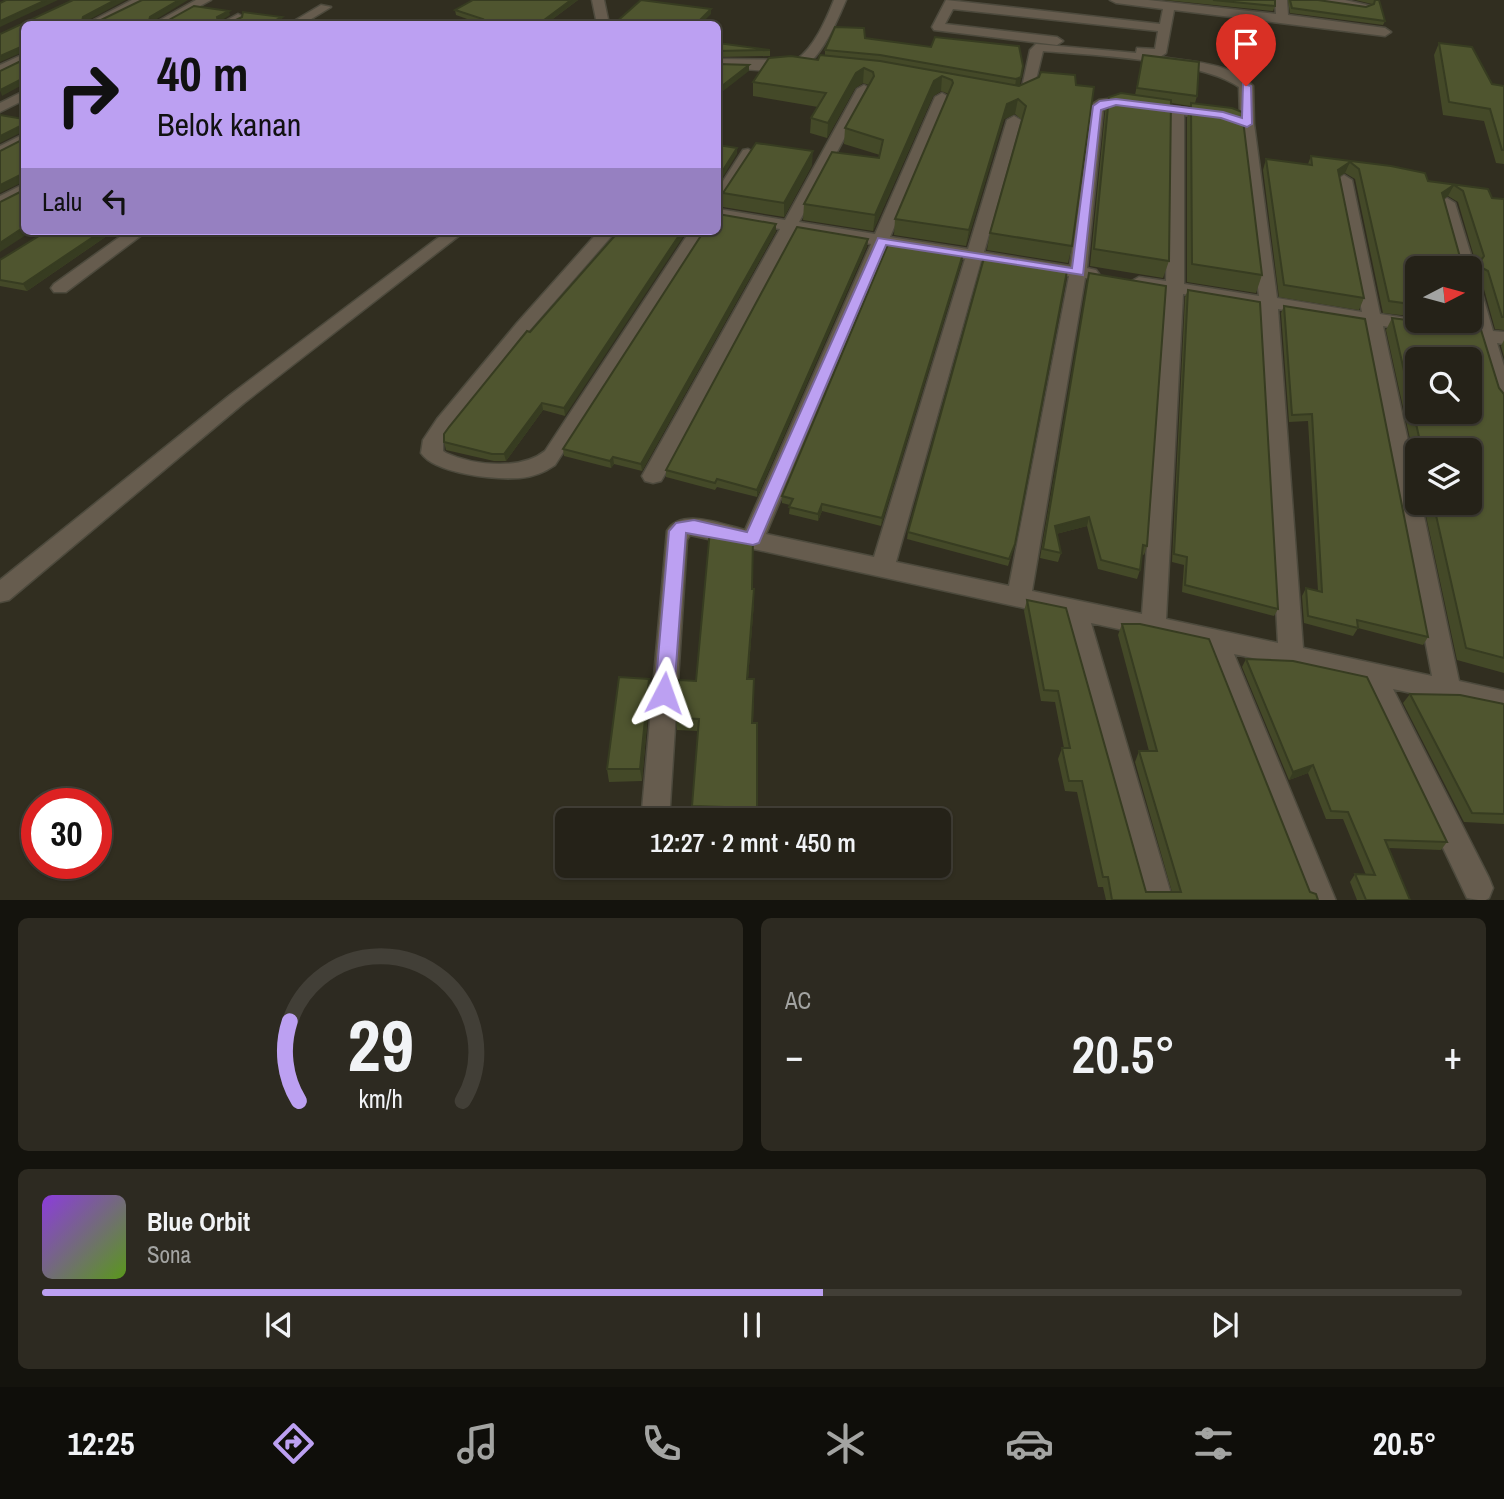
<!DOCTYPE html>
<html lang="id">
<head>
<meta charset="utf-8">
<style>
	body { margin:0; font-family:"Archivo Narrow",sans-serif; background:#2d2a21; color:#f1f3f6; height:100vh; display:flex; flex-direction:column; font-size:26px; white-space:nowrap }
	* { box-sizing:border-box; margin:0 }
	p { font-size:23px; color:#a3a4a2 }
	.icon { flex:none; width:38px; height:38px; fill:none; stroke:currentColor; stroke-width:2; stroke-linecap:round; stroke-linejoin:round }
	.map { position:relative; height:900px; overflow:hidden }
	.sheet { display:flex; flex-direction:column; gap:18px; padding:18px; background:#14130d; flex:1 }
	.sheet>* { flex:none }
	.hud { position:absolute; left:21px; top:21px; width:700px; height:214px; border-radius:10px; box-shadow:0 2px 5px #0004,0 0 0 2px #423f37; background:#bca0f2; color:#111; overflow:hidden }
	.needle { width:46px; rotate:84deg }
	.buttons { position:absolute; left:1405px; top:256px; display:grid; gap:14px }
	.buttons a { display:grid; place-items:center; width:77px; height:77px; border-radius:10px; background:#252218; box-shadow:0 2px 5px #0004,0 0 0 2px #423f37; font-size:35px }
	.speed { position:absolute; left:21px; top:788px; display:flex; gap:14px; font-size:35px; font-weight:700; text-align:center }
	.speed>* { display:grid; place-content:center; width:91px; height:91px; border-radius:50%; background:#252218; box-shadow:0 2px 5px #0004,0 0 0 2px #423f37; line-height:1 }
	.speed .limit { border:10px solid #d22; background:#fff; color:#111 }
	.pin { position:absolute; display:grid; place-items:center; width:60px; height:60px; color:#fff; margin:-72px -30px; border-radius:50% 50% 50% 0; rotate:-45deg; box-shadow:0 0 7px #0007 }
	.pin .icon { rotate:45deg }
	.me { position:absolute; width:77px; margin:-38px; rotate:4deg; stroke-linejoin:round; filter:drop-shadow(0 0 5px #0008) }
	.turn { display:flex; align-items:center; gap:24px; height:147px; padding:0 21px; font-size:32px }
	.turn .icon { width:91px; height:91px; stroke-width:2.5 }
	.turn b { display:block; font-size:49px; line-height:60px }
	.then { display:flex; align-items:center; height:66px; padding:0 21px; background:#0003; gap:14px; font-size:26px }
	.big { font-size:52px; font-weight:600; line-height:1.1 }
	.sheet .card { flex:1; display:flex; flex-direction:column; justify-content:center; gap:10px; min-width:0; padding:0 24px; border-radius:10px; background:#2d2a21 }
	.sheet .dial { align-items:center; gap:0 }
	.dial svg { height:182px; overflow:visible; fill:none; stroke:#423f37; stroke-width:7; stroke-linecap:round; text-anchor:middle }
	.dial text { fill:#f1f3f6; stroke:none }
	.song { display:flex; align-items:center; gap:21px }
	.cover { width:84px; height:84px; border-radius:10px; background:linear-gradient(135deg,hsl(270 70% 55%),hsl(90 70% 35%)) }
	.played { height:7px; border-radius:4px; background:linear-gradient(90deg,#bca0f2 55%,#423f37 55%) }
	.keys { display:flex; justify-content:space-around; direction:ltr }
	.heat { display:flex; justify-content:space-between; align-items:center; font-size:38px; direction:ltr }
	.sheet .tiles { flex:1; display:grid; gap:18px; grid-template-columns:1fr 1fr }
	.card:last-child { grid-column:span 2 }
	.trip { position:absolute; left:555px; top:808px; width:396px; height:70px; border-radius:10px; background:#252218; box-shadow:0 2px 5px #0004,0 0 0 2px #423f37; font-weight:600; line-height:70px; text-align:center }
	.dock { display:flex; height:112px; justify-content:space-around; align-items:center; background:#0f0e0a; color:#a3a4a2 }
	.dock .icon { width:49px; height:49px }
	.dock .on { color:#bca0f2 }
	.dock b { font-size:32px; color:#f1f3f6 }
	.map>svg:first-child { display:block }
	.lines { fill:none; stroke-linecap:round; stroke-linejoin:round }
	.minor-casing { stroke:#4d4a3d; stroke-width:3 }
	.minor { fill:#665c4e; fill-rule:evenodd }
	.wall { fill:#444928; fill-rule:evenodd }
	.shaded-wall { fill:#373c21 }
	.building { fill:#4f552f; stroke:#373c21; stroke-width:2; fill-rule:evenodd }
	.route { fill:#bca0f2; stroke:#7a689d; stroke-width:2 }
</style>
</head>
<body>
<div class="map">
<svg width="1504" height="901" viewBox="0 0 1504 901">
	<rect width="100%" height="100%" fill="#312e20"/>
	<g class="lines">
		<!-- minor casing -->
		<g class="minor-casing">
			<g id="minor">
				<polygon points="132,0 147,0 100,24 86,24"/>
				<polygon points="196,0 211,0 167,24 153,24"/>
				<polygon points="592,0 604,0 609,24 597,24"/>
				<path d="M 834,0 L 846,0 C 839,17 822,56 806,65 C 787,76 739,68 718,67 L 718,59 L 796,60 C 814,48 826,20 834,0 Z"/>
				<path d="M 946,0 L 1160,24 L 1163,9 L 1116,3 L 1110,0 L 1148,0 L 1276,14 L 1275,0 L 1287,0 L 1288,15 L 1385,28 L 1391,32 L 1385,36 L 1174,10 L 1166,53 L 1160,57 C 1191,62 1230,62 1253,86 L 1254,124 L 1277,298 L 1362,312 L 1336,180 L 1344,175 L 1352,180 L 1380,314 L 1419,320 L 1428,326 L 1419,332 L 1383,326 L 1418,487 L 1418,502 L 1421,502 L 1459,681 L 1504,691 L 1504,713 L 1393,689 L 1489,878 L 1493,888 L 1489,898 L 1484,901 L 1467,898 L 1364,682 L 1234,654 L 1336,901 L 1305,901 L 1206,648 L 1091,623 L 1173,901 L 1143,901 L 1065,617 L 690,535 L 687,540 L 669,821 L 641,821 L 667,531 C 681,507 724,525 745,530 L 871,244 L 795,231 L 664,476 L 661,481 L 653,483 L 645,481 L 642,476 L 780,229 L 718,219 L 718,209 L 785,220 L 857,89 L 864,85 L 871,89 L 799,222 L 875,234 L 935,97 L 942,93 L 949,97 L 890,237 L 968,249 L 1007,120 L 1014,116 L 1021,120 L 984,252 L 1070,266 L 1091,105 L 1099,100 L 1117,98 L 1240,116 L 1239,87 C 1201,60 1092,55 1043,51 L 1033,92 L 1024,96 L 1006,96 L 1006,90 L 1022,87 L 1030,50 L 1036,44 L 1136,53 L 1137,48 L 1155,49 L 1158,31 L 953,9 L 945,24 L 1057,37 L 1063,41 L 1057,45 L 934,30 L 932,27 ZM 1117,106 L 1170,113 L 1166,281 L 1139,277 L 1130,282 L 1133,286 L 1166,291 L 1142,614 L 1032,591 L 1085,278 L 1096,278 L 1099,274 L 1096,270 L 1087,268 L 1103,110 ZM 1184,115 L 1228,121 L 1240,126 L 1259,296 L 1184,284 ZM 887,246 L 965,259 L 874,557 L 766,534 ZM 981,261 L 1069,276 L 1009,586 L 896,562 ZM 1183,294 L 1260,306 L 1278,643 L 1166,619 ZM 1278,309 L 1364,323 L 1432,676 L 1303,648 Z"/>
				<polygon points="1312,0 1345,0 1371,6 1365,9 1318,3"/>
				<polygon points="321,5 331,7 303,24 289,24"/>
				<polygon points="238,14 242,16 242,20 234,24 220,24"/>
				<polygon points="24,54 24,63 0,74 0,65"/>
				<polygon points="24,91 24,100 0,112 0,103"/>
				<polygon points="24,134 24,144 0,156 0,146"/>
				<polygon points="748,149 755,153 724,204 718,206 718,189 743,150"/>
				<polygon points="24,184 24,195 0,208 0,196"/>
				<polygon points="1447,198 1455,203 1475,268 1472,272 1470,268 1457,268 1439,203"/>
				<polygon points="128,231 147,231 66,292 54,292 51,288 54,284"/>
				<polygon points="447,231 465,231 244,403 9,600 0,602 0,580 230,395"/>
				<path d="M 599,231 L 616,231 L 529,331 L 451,429 L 443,440 L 443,451 L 446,453 C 473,465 520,471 545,451 L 690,231 L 706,231 L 555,465 C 545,472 533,477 520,478 C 496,480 435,474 421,453 L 423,440 L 437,419 L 517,323 Z"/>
				<polygon points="1470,278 1479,283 1493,331 1504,332 1504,344 1497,343 1504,366 1504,405 1497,403 1494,399 1477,340 1447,335 1445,331 1454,325 1474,328 1470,314"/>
			</g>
		</g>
		<!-- minor -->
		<use href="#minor" class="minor"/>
	</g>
	<!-- wall -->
	<g class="wall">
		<polygon points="473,0 578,0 550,21 481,24 456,15 455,10"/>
		<polygon points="1165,0 1275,0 1275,6 1273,11"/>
		<polygon points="1288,0 1318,0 1366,7 1372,4 1355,0 1379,0 1385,21 1383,25 1290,13"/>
		<polygon points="865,38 931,47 1019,46 1019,86 1072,246 1068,263 987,250 990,233 1022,120 1015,114 1004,119 966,246 894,235 895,219 949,94 941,91 933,96 873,231 803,220 804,204 879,158 880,155 844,144 845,128 869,85 863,83 855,88 827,138 810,133 811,118 818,107 753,96 753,82 818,60 825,55 825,50"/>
		<polygon points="718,43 770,50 770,56 718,57"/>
		<polygon points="1439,43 1492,84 1504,86 1504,164 1496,163 1484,121 1443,115 1434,55"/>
		<polygon points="1143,55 1197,96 1195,103 1262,275 1256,293 1187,282 1187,118 1190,106 1171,103 1169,261 1163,278 1090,266 1105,112 1109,97 1135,95"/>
		<path d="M 1311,156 L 1391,166 L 1428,181 L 1488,189 L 1492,198 L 1504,199 L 1504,330 L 1495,329 L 1482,282 L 1475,278 L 1474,302 L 1477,313 L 1470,325 L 1438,320 L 1470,320 L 1470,268 L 1418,268 L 1418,317 L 1383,313 L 1355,179 L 1345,173 L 1339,177 L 1364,298 L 1359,310 L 1279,297 L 1263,170 L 1266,159 L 1308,164 ZM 1448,196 L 1458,202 L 1475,260 L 1460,257 L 1444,199 Z"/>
		<polygon points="812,165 784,217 723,207 723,193"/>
		<polygon points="776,224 776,231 642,471 614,464 611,468 564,456 563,449"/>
		<polygon points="47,231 114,231 27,291 0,286 0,260"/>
		<polygon points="148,231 172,231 165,236 149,233"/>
		<polygon points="619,231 565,416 543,410 506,461 494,461 446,450 444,442 530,332"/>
		<polygon points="868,239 867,246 757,497 717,487 715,490 666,477 666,470"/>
		<polygon points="962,261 881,526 822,511 818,521 789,514 790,505 782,503 782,496"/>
		<polygon points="1089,273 1147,546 1144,555 1142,554 1140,570 1137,579 1098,569 1087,526 1056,534 1061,553 1058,562 1040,558"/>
		<polygon points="1188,290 1278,609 1274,616 1182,592 1184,565 1172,562 1185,297"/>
		<polygon points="1284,306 1428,637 1423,645 1358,628 1353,636 1304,623 1302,596 1306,588 1318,591 1308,421 1289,422 1281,313"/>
		<polygon points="1392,318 1499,388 1504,394 1504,673 1457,660 1423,502 1470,502 1470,450 1418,450 1418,475 1386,330"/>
		<polygon points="1504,340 1504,357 1501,346"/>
		<polygon points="908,532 1015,544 1008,566 907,539"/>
		<polygon points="752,589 754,602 748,679 754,692 753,723 757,723 757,820 692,817 692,806 698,731 677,730 676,718 696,681"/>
		<polygon points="1027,600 1146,892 1172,892 1135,762 1139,751 1149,751 1118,635 1122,624 1310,892 1318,900 1106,900 1103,887 1098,887 1077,792 1065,791 1058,759 1062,748 1064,748 1055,702 1041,701 1024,611"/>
		<polygon points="1246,659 1447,842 1441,850 1389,848 1410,900 1357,900 1350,882 1355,874 1366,875 1343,819 1326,819 1308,773 1289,780 1242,667"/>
		<polygon points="649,679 650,691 642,781 609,782 607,769"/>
		<polygon points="1410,694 1504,704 1504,824 1464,822 1403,703"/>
	</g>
	<!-- shaded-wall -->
	<g class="shaded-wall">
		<polygon points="46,0 58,0 0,27 0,21"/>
		<polygon points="115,0 126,0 85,22 82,21 83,17"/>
		<polygon points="179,0 188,0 152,22 149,21 150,17"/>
		<polygon points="571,0 578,0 546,24 544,20"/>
		<polygon points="711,9 711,14 701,24 696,24"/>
		<polygon points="229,11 230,15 219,22 217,17"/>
		<polygon points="282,17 283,22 279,24 269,24"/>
		<polygon points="21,47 23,52 0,62 0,56"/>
		<polygon points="749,65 749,71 718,95 718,89"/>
		<polygon points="1023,66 1020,85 1015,87 1016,79"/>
		<polygon points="864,68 863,83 855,88 827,138 828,123 856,73"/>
		<polygon points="942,76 941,91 933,96 873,231 875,215 934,81"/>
		<polygon points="24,78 24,84 2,96 0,90"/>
		<polygon points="1018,99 1015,114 1004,119 966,246 969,230 1007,104"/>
		<polygon points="22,125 24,131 0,143 0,136"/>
		<polygon points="737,148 737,154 718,185 718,178"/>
		<polygon points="813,151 812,165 784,217 784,203"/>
		<polygon points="1350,162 1345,173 1333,180 1338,170"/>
		<polygon points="20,175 23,182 0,193 0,185"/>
		<polygon points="1454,185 1448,196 1436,204 1442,193"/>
		<polygon points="776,224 776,231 642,471 641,464"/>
		<polygon points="24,227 24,231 32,231 0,252 0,243"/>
		<polygon points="102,231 114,231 27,291 23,284"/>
		<polygon points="163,231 172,231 165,236"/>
		<polygon points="682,231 687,231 565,416 564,408"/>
		<polygon points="868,239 867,246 757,497 757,490"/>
		<polygon points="963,254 962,261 881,526 882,518"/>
		<polygon points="542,403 543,410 506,461 504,454"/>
		<polygon points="613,457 614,464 611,468 610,461"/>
		<polygon points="822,504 822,511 818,521 818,514"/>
		<polygon points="1089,517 1087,526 1052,535 1055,526"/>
		<polygon points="754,589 754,602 747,691 747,679"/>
		<polygon points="649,679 650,691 642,781 640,769"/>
		<polygon points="1313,765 1308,773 1289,780 1293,772"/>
	</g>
	<!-- building -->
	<g class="building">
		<polygon points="6,0 46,0 0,21 0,3"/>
		<polygon points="73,0 115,0 83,17 82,21 99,21 142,0 179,0 150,17 149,21 167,21 194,6 229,11 217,17 218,22 234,21 242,17 243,12 282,17 269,24 24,24 24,78 0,90 0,71 23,60 24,49 21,47 0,56 0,34"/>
		<polygon points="473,0 571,0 544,20 572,24 481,24 483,19 455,10"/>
		<polygon points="641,0 711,9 696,24 614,24"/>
		<polygon points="1213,0 1275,0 1275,6"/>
		<polygon points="1290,0 1318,0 1366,7 1374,4 1375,0 1379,0 1385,21 1292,8"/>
		<polygon points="835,27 864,28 865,38 931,47 935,37 1019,46 1023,66 1021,77 1016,79 880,55 825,50"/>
		<polygon points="718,43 770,50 718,51"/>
		<polygon points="1439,43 1472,47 1492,84 1504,86 1504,150 1502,150 1490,109 1449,102"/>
		<polygon points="820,55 880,61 1019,86 1039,77 1041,72 1075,75 1076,85 1094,87 1072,246 990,233 1026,106 1018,99 1007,104 969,230 895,219 953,83 952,80 942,76 934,81 875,215 804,204 832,152 879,158 883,140 845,128 874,76 873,72 864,68 856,73 828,123 811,118 826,93 753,82 769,58 791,56 818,60"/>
		<polygon points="1143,55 1199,62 1197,96 1137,88"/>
		<polygon points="718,64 749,65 718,89"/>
		<polygon points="1121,93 1171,100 1169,261 1094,249 1109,97"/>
		<polygon points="1191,103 1232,108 1242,112 1262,275 1192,264"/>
		<polygon points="0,115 24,119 24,227 0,243 0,202 22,191 23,176 20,175 0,185 0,151 22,140 22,125 0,136"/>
		<polygon points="756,143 813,151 784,203 723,193"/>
		<polygon points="718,145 737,148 718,178"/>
		<path d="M 1311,156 L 1391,166 L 1425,173 L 1428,181 L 1488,189 L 1492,198 L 1504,199 L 1504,317 L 1502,317 L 1488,271 L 1475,264 L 1474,302 L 1477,313 L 1470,312 L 1470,268 L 1418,268 L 1418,305 L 1389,301 L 1359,169 L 1350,162 L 1338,170 L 1364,298 L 1284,285 L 1266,159 L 1312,165 ZM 1454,185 L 1463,191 L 1484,256 L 1479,263 L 1474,259 L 1460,257 L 1442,193 Z"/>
		<polygon points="718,214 776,224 641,464 613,457 610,461 563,449 704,231 718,231"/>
		<polygon points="797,227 868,239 757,490 717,479 715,483 666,470"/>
		<polygon points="47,231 102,231 23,284 0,280 0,260"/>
		<polygon points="619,231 682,231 564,408 542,403 504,454 492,454 444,442 444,434 449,427 518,342 527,331 530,332"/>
		<polygon points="889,242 963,254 882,518 822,504 818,514 789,507 793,499 782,496"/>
		<polygon points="984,258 1067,271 1015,544 1009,559 908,532"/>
		<polygon points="1089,273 1166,286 1147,546 1143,545 1140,570 1101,560 1089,517 1055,526 1061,553 1043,549"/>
		<polygon points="1188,290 1260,302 1278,609 1185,585 1187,557 1174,554"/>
		<polygon points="1284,306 1365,319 1428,637 1357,620 1358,628 1308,616 1306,588 1322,592 1312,414 1292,415"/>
		<path d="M 1392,318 L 1481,330 L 1499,388 L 1504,394 L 1504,658 L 1466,648 L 1433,502 L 1470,502 L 1470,450 L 1422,450 ZM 1418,359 L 1470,359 L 1470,411 L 1418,411 Z"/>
		<polygon points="710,530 753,539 752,589 754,589 747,679 754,679 752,723 757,723 757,808 692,806 699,719 676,718 679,680 696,681"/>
		<polygon points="1027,600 1066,608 1146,892 1181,892 1139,751 1157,751 1122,624 1140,624 1209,639 1310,892 1316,894 1318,900 1112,900 1108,877 1103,877 1082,781 1069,781 1062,748 1070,748 1058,691 1044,690"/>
		<polygon points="1246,659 1293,661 1367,677 1447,842 1385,840 1410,900 1366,900 1355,874 1375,875 1348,812 1331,811 1313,765 1293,772"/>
		<polygon points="619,677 649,679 640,769 607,769"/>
		<polygon points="1410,694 1460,695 1504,704 1504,814 1472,813"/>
	</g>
	<!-- route -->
	<polygon class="route" points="1243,84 1251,86 1252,124 1247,127 1221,118 1116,105 1101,110 1083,275 886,245 759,543 753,545 686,533 674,693 672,699 664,701 657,699 655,693 669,531 676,523 694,520 747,532 878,238 1072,268 1093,106 1100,101 1116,99 1223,112 1242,118"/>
</svg>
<div class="buttons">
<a><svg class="needle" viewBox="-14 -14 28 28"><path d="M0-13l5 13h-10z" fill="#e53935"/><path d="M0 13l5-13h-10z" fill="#a3a4a2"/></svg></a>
<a><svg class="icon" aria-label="search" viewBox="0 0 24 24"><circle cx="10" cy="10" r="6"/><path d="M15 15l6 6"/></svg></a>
<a><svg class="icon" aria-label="layers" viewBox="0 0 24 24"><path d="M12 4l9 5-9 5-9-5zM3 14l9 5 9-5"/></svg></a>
</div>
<div class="speed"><div class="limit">30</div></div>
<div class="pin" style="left:1246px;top:86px;background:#d93025"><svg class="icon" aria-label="arrive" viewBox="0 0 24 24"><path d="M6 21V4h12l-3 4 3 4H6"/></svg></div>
<svg class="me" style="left:664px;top:693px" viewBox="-20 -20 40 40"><path d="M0-17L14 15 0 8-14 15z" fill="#bca0f2" stroke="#fff" stroke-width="4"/></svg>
<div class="trip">12:27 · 2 mnt · 450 m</div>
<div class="hud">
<div class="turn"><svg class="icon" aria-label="right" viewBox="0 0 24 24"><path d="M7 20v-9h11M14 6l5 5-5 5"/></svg><div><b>40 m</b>Belok kanan</div></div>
<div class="then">Lalu<svg class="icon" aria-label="left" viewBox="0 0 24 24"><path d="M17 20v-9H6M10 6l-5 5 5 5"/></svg></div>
</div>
</div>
<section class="sheet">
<div class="tiles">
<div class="card dial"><svg viewBox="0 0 100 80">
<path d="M14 69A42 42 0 1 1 86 69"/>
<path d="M14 69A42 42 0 0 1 10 34" stroke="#bca0f2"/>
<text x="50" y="56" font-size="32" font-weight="700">29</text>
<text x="50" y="72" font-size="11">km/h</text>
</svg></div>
<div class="card"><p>AC</p>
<div class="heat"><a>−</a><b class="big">20.5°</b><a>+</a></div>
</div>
<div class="card">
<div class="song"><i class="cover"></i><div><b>Blue Orbit</b><p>Sona</p></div></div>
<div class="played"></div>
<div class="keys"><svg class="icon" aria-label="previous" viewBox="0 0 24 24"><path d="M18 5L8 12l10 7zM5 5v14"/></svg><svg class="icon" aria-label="pause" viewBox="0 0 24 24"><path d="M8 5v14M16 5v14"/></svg><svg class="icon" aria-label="next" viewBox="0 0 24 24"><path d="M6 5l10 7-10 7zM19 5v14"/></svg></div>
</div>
</div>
</section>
<nav class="dock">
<b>12:25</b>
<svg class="icon on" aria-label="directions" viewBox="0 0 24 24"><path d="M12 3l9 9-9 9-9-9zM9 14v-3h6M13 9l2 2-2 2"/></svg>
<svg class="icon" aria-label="music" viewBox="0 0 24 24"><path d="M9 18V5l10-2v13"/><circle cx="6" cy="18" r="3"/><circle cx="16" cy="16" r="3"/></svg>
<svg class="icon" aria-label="phone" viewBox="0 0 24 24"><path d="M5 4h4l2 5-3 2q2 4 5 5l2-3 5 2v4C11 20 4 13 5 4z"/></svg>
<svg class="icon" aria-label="climate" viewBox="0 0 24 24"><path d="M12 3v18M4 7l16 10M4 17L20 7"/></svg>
<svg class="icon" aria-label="car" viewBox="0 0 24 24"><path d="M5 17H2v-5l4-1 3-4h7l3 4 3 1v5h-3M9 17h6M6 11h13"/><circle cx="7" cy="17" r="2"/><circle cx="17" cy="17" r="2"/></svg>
<svg class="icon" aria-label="filters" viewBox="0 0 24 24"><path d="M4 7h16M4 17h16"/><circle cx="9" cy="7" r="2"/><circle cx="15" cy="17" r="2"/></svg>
<b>20.5°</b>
</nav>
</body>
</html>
